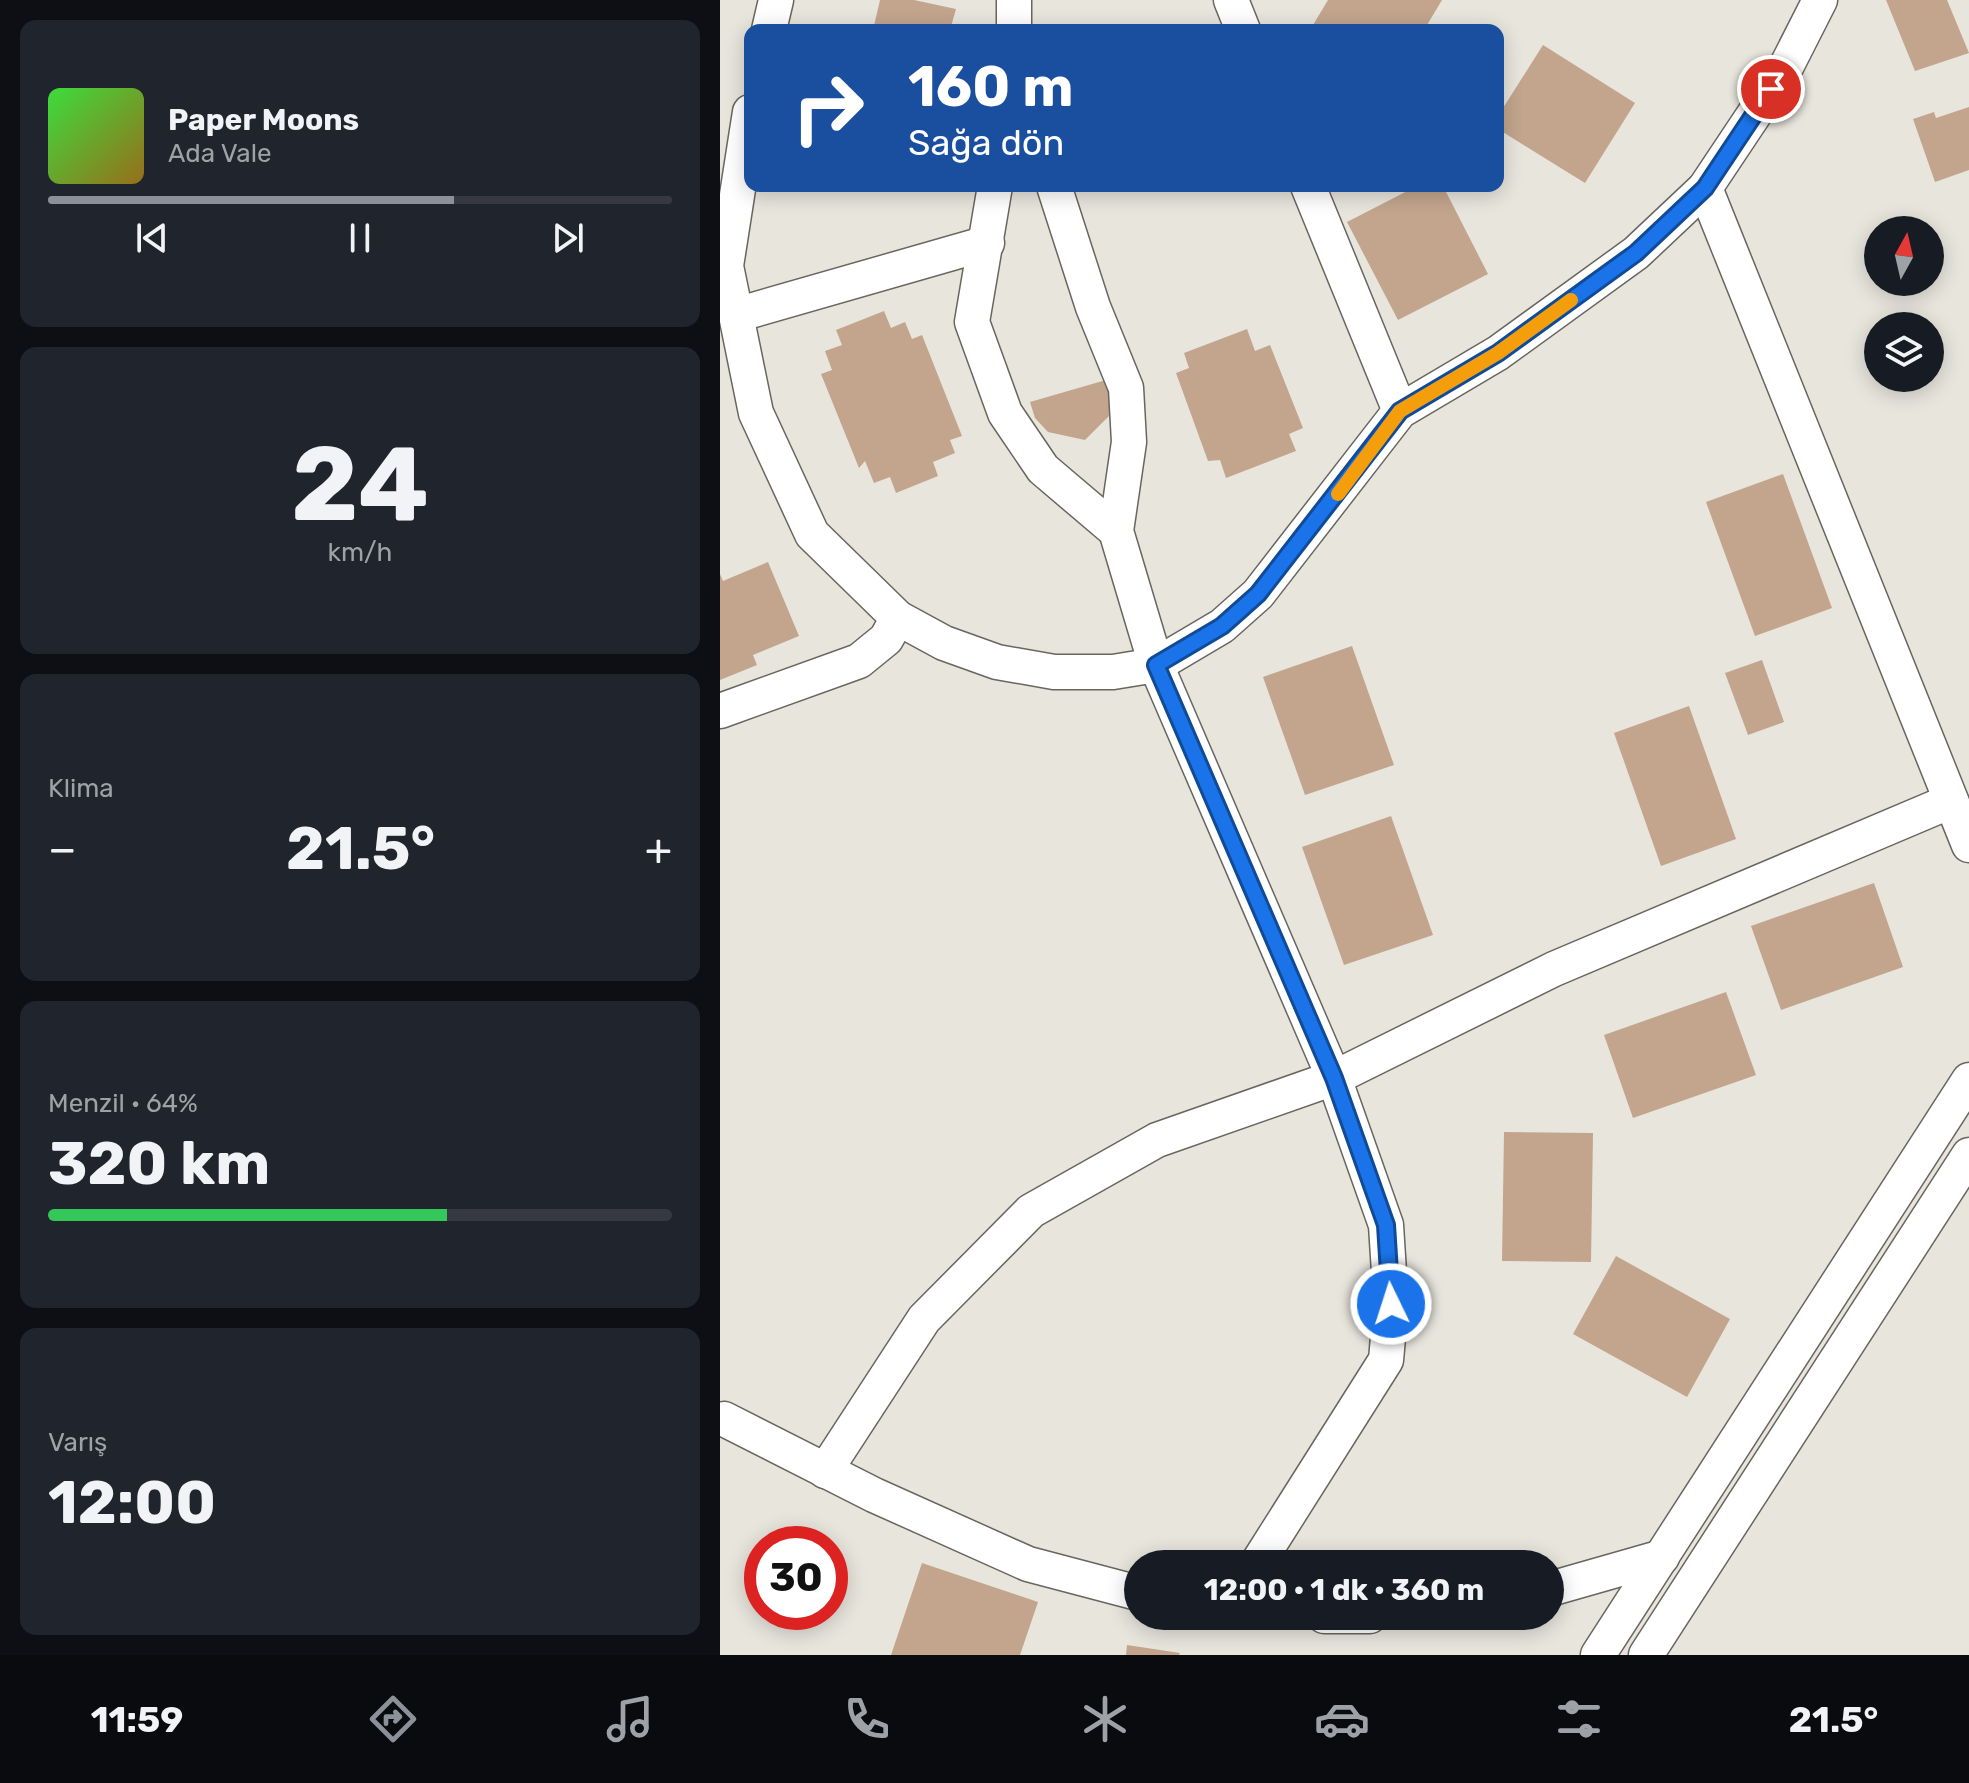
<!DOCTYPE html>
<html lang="tr">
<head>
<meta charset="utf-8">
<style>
	body { margin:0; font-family:Rubik,sans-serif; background:#20242c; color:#f1f3f6; height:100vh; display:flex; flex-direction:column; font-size:30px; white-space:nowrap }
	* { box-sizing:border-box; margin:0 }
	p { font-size:26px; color:#9ea1a6 }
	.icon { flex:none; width:44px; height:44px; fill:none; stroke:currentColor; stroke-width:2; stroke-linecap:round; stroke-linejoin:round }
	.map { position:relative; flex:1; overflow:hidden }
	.side { display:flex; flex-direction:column; gap:20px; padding:20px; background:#0d0f14; width:720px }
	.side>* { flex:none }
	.banner { position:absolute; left:24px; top:24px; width:760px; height:168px; border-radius:16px; box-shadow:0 4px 20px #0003; background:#1a4fa0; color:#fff; overflow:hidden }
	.needle { width:52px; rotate:8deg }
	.tools { position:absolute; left:1144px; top:216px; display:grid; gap:16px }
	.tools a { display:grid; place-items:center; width:80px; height:80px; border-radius:50%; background:#171b24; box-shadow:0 4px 20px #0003; font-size:40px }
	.speed { position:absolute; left:24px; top:1526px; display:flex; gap:16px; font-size:40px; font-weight:700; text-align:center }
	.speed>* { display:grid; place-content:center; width:104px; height:104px; border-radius:50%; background:#171b24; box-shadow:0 4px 20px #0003; line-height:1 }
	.speed .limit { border:12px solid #d22; background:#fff; color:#111 }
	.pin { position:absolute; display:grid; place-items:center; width:68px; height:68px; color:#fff; margin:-34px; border:4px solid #fff; border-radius:50%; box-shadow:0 2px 8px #0007 }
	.me { position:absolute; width:88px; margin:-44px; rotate:356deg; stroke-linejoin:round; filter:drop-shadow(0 0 6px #0008) }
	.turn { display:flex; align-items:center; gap:28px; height:168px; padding:0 32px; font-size:36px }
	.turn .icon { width:104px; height:104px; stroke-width:2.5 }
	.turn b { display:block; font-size:56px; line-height:68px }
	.big { font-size:60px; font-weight:700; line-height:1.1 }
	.side .card { flex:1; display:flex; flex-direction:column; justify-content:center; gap:12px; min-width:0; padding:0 28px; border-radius:16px; background:#20242c }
	.side .dial { align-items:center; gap:0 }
	.dial b { font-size:104px; line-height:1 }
	.song { display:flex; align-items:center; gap:24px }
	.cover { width:96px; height:96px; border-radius:12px; background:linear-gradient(135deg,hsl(120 70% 55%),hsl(40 70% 35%)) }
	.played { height:8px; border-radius:4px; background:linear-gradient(90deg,#8c9099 65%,#363941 65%) }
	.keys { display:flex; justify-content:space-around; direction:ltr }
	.heat { display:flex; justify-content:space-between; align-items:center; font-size:44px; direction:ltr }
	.charge { height:12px; border-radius:6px; background:linear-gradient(90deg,#34c759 64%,#363941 0) }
	.trip { position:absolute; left:404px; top:1550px; width:440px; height:80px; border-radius:40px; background:#171b24; box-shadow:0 4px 20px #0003; font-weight:700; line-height:80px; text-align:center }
	.tab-bar { display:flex; height:128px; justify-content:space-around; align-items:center; background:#090b0e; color:#9ea1a6 }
	.tab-bar .icon { width:56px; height:56px }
	.tab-bar .current { color:#8c9099 }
	.tab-bar b { font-size:36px; color:#f1f3f6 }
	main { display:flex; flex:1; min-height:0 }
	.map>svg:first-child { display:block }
	.building { fill:#c3a58d }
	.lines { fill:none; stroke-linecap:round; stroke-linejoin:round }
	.minor-casing { stroke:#68665e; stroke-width:37 }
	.minor { stroke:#fff; stroke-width:34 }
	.route-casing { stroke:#114b97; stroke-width:20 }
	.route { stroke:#1a73e8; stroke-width:14 }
	.slow { stroke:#f59e0b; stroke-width:14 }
</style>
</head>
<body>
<main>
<section class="side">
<div class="card">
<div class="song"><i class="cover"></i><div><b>Paper Moons</b><p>Ada Vale</p></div></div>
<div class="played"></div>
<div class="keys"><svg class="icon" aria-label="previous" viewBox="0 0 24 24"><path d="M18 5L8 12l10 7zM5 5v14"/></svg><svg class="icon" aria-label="pause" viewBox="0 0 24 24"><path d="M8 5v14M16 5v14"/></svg><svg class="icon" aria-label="next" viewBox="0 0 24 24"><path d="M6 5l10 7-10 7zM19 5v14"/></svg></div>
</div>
<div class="card dial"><b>24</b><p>km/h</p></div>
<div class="card"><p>Klima</p>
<div class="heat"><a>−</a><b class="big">21.5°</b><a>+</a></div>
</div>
<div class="card"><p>Menzil · 64%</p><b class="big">320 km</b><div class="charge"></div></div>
<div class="card"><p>Varış</p><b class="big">12:00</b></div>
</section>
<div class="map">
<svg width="1249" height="1655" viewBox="0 0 1249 1655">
	<rect width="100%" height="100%" fill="#e7e5dc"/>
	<!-- building -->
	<g class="building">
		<polygon points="160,0 194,0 236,9 230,30 153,30"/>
		<polygon points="608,0 722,0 704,30 590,30"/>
		<polygon points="1166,0 1227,0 1249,53 1195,71"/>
		<polygon points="823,45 915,103 865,183 778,129 778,116"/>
		<polygon points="1249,107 1249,170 1215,182 1193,119 1214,112 1216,118"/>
		<polygon points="697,186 723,186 768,274 678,320 627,222"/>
		<polygon points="164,311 171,328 185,322 192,339 202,335 242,436 230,440 235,453 213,462 218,476 176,493 170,477 154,483 145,461 139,468 101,374 112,370 105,351 122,345 116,330"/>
		<polygon points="527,329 535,351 550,345 583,428 569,434 576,451 506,478 500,460 488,461 456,373 469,368 464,353"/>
		<polygon points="386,380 392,402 389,416 365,440 328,432 315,418 310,402"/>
		<polygon points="1063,474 1112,608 1035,636 986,502"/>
		<polygon points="48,562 79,636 33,655 37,665 0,680 0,574 3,581"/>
		<polygon points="632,646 674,765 585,795 543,677"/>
		<polygon points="1042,660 1064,722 1028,735 1005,673"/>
		<polygon points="969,706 1016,839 941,866 894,733"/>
		<polygon points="671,816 713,935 624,965 582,847"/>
		<polygon points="1154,883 1183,967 1061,1010 1031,926"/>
		<polygon points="1006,992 1036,1075 913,1118 884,1035"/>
		<polygon points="784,1132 873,1133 871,1262 782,1261"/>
		<polygon points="896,1256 1010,1319 967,1397 853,1334"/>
		<polygon points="202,1563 318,1602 300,1655 171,1655"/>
		<polygon points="407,1645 460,1653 459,1655 406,1655"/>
	</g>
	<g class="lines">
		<!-- minor casing -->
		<g class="minor-casing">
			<g id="minor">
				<polyline points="294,0 294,30"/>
				<polyline points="511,0 523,30"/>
				<polyline points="49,30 56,0"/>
				<polyline points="30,112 6,266 36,413 92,534 178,618 224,643 277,662 334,672 393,672 436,665 614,1078 666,1225 671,1304 666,1360 537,1564"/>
				<polyline points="275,186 252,322 285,413 323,469 396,531"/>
				<polyline points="334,186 373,307 406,388 409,442 396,531 436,665 502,626 538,594 680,411 778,353 916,253 985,188 1067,65 1100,0"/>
				<polyline points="588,186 680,411"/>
				<polyline points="985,188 1249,845"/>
				<polyline points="16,315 267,243"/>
				<polyline points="0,711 139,661 166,639 178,618"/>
				<polyline points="4,1419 154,1495 308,1564 418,1593"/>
				<polyline points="105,1471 204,1319 311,1211 437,1140 614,1078 834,969 1231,801"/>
				<polyline points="830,1589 942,1557"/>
				<polyline points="604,1616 650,1616"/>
				<polyline points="878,1655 1249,1080"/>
				<polyline points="926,1655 1249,1155"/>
			</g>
		</g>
		<!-- minor -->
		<use href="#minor" class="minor"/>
	</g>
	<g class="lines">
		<!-- route casing -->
		<g class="route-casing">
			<polyline id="route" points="671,1304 666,1225 614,1078 436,665 502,626 538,594 680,411 778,353 916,253 985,188 1051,89"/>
		</g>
		<!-- route -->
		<use href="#route" class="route"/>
		<!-- slow -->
		<polyline class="slow" points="618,494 680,411 778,353 851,300"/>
	</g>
</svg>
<div class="tools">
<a><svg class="needle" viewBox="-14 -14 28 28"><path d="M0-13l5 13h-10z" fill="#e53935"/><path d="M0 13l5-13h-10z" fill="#9ea1a6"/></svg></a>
<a><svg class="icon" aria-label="layers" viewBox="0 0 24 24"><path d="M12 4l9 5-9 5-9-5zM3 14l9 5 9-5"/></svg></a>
</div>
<div class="speed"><div class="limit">30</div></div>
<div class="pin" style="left:1051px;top:89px;background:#d93025"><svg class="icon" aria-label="arrive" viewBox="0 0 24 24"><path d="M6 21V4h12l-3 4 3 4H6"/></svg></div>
<svg class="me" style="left:671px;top:1304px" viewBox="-20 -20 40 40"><circle r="17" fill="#1a73e8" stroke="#fff" stroke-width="3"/><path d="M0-11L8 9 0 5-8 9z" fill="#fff"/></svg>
<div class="trip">12:00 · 1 dk · 360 m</div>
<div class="banner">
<div class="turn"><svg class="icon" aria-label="right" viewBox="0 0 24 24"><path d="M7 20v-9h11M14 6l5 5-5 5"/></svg><div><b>160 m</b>Sağa dön</div></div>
</div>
</div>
</main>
<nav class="tab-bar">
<b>11:59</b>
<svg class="icon current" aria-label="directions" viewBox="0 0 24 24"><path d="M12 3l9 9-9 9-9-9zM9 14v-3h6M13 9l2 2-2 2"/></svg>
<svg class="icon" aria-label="music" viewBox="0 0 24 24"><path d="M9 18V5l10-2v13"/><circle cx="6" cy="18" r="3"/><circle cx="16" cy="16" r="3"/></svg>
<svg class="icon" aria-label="phone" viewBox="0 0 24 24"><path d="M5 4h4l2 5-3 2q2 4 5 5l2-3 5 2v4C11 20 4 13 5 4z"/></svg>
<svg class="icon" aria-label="climate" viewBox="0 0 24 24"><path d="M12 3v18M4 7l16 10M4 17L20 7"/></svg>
<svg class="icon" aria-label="car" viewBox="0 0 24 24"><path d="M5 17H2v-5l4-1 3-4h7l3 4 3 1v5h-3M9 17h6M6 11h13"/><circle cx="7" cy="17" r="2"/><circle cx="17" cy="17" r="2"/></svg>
<svg class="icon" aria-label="filters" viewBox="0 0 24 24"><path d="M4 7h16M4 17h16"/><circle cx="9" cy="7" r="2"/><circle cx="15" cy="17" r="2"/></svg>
<b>21.5°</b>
</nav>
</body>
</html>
